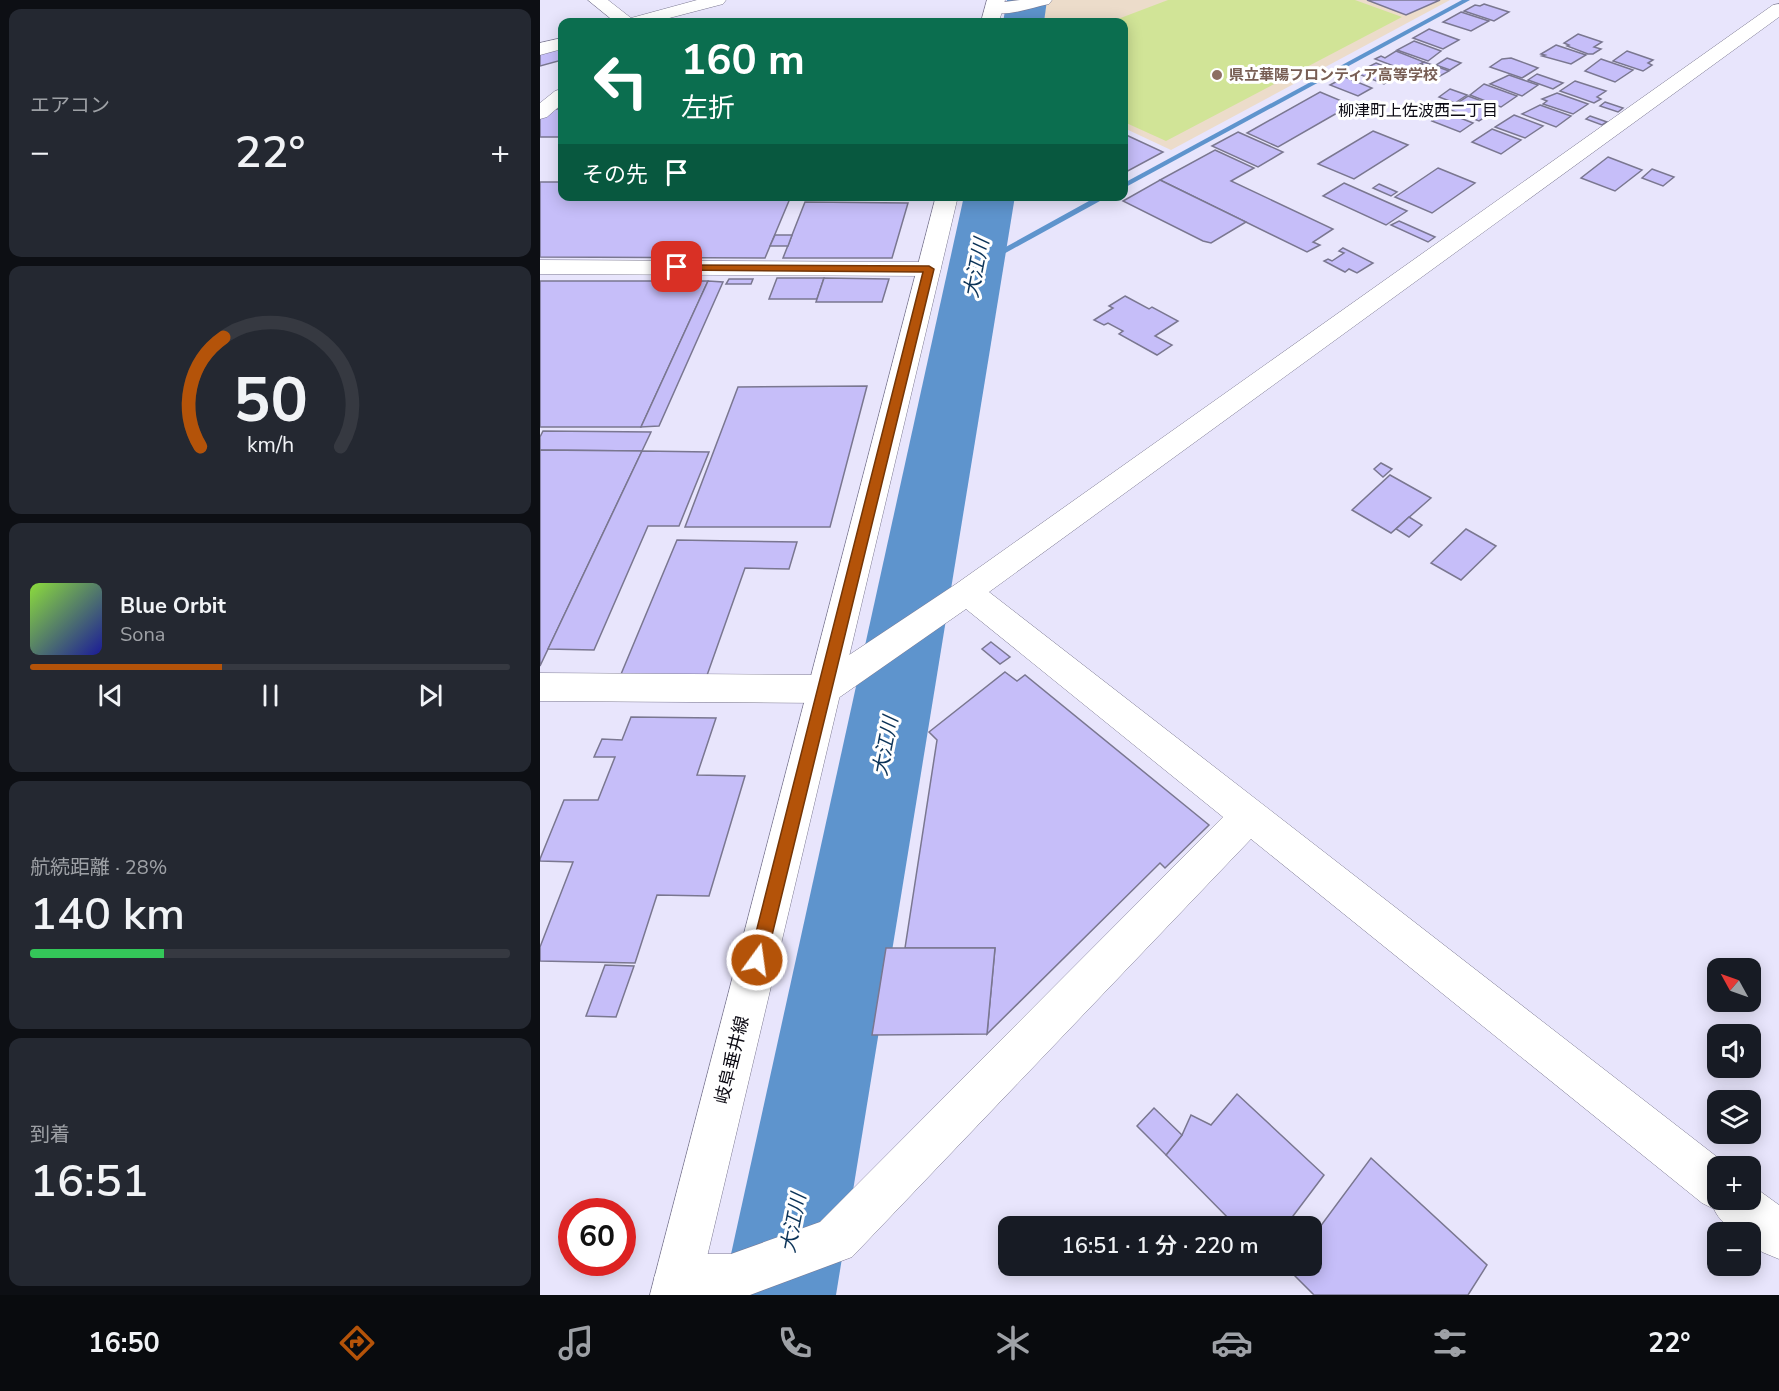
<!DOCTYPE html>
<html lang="ja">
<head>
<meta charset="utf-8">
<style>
	body { margin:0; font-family:"Nunito Sans","Noto Sans JP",sans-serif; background:#242831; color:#f1f3f6; height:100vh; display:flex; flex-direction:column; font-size:22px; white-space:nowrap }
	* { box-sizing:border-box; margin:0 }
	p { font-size:20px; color:#9ea1a6 }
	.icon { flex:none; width:33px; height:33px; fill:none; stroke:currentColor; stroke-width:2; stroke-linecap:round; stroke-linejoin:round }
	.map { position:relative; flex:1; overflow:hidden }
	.drawer { display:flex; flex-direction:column; gap:9px; padding:9px; background:#0d0f14; width:540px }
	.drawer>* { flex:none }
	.guide { position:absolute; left:18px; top:18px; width:570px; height:183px; border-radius:12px; box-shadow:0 3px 15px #0003; background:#0b6e4f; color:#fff; overflow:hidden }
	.needle { width:39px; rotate:310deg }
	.tools { position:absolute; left:1167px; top:958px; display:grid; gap:12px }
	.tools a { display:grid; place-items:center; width:54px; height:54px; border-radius:12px; background:#171b24; box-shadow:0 3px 15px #0003; font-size:30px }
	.speed { position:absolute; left:18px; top:1198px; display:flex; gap:12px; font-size:30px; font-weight:700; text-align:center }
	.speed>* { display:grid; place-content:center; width:78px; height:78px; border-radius:50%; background:#171b24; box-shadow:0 3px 15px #0003; line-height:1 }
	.speed .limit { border:9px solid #d22; background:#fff; color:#111 }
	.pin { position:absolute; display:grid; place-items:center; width:51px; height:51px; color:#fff; margin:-26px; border-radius:12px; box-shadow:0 3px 9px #0006 }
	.me { position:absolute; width:66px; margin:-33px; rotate:14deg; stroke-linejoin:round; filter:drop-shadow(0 0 4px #0008) }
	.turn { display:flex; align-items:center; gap:21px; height:126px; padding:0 24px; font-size:27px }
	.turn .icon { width:78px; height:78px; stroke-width:2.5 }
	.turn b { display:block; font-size:42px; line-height:51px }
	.then { display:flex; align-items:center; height:57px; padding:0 24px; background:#0003; gap:12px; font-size:22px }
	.big { font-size:45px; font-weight:600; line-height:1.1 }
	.drawer .widget { flex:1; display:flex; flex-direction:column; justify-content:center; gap:9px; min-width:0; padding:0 21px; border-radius:12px; background:#242831 }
	.drawer .dial { align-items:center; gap:0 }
	.dial svg { height:156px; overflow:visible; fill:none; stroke:#363941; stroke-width:7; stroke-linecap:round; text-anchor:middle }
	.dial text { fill:#f1f3f6; stroke:none }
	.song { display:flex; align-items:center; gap:18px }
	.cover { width:72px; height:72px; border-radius:9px; background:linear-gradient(135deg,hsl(90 70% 55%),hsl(240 70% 35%)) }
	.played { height:6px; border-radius:3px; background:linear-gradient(90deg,#b45309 40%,#363941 40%) }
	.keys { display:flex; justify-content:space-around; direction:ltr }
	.heat { display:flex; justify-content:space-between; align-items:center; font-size:33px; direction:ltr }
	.charge { height:9px; border-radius:4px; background:linear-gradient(90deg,#34c759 28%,#363941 0) }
	.trip { position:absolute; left:458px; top:1216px; width:324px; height:60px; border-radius:12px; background:#171b24; box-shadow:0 3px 15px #0003; font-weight:600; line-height:60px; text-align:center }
	.dock { display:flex; height:96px; justify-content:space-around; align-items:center; background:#090b0e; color:#9ea1a6 }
	.dock .icon { width:42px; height:42px }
	.dock .on { color:#b45309 }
	.dock b { font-size:27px; color:#f1f3f6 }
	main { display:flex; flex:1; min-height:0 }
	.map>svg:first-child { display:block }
	.education { fill:#ecdcca }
	.green { fill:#d1e497 }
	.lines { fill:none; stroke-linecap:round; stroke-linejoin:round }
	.stream { fill:#5e94cd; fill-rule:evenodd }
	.river { fill:#5e94cd; fill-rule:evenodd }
	.building { fill:#c6bef9; stroke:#7a7790; stroke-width:1.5 }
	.minor-casing { stroke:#7c7991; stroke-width:1 }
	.primary-casing { stroke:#7c7991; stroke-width:1 }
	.minor { fill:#fff; fill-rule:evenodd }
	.primary { fill:#fff; fill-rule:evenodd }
	.route { fill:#b45309; stroke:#753606; stroke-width:1.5 }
	.education-dot { fill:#8d6e63; stroke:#fff; stroke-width:2 }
	.labels { text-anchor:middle; stroke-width:6; stroke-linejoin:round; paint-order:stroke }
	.far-education-label { font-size:15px; font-weight:bold; fill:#785e54; stroke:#fff; text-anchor:start }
	.far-neighbourhood-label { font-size:16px; fill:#0d0b14; stroke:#fff }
	.street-label { font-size:18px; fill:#0d0b14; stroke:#fff }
	.water-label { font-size:20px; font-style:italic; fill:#0b3358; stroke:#fff }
</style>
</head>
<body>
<main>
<section class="drawer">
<div class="widget"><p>エアコン</p>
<div class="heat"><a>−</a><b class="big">22°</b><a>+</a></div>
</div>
<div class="widget dial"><svg viewBox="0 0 100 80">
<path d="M14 69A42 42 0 1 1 86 69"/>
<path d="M14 69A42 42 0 0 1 26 13" stroke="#b45309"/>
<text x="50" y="56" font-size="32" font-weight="700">50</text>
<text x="50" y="72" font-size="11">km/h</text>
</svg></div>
<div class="widget">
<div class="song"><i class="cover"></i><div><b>Blue Orbit</b><p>Sona</p></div></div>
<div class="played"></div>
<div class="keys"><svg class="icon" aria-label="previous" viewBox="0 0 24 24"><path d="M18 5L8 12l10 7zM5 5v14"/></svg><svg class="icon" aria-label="pause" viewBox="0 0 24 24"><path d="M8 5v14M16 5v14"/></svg><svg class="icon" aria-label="next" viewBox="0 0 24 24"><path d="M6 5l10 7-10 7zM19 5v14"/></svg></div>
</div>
<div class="widget"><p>航続距離 · 28%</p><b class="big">140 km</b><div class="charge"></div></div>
<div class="widget"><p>到着</p><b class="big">16:51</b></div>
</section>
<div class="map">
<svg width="1239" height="1295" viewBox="0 0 1239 1295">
	<rect width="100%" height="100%" fill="#e8e5fc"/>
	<!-- education -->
	<polygon class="education" points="509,0 910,0 631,150 584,128 584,22 504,22 506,1"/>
	<!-- green -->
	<polygon class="green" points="628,0 815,0 862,17 626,141 584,122 584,22 570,22"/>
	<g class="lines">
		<!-- stream -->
		<g class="stream">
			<polygon points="922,0 930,0 584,188 584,183"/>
			<polygon points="558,196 569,196 440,267 433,265"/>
		</g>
		<!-- river -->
		<g class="river">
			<polygon points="467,0 507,0 504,22 463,22"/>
			<polygon points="424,196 475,196 296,1295 182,1295"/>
		</g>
	</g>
	<!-- building -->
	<g class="building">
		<polygon points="827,0 900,0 866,15"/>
		<polygon points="944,4 969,12 954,21 924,11 935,5 940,6"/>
		<polygon points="921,12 949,21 931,31 903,22"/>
		<polygon points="889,29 919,40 903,49 873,38"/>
		<polygon points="1038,34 1062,42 1054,47 1061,49 1053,54 1048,54 1027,46 1029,45 1024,43"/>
		<polygon points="874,41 901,51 888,61 857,50"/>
		<polygon points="1016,45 1046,55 1031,64 1002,56 1005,55 1001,54"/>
		<polygon points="22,48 22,60 0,66 0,54"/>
		<polygon points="856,51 884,62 867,71 835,59 841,56 845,58"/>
		<polygon points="1087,51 1113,60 1108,63 1112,65 1103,71 1073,61"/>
		<polygon points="907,58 921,63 910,70 896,65"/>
		<polygon points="971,58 998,68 982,78 950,67 962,59"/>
		<polygon points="1061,59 1093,70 1075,82 1045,71"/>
		<polygon points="884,62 909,71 891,81 875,75 890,67 881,64"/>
		<polygon points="836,63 856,71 852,73 859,75 844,84 816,73"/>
		<polygon points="997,74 1023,83 1013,89 988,80"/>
		<polygon points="969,75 998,85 982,96 950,84"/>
		<polygon points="805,77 832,88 818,96 790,85"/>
		<polygon points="1035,81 1066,91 1057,97 1061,99 1054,103 1020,91"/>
		<polygon points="944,84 977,96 961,107 930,95"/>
		<polygon points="910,89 927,95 915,103 899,97"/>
		<polygon points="780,92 811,105 738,147 707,133"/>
		<polygon points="1017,93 1048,104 1033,114 1003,104 1007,101 1002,99"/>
		<polygon points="928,96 955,106 943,114 947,116 939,121 908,109"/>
		<polygon points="1065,102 1083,108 1078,112 1060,106"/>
		<polygon points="1000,105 1031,116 1016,127 982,114"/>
		<polygon points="9,109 22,109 22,137 0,137 0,117"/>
		<polygon points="905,112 933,123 920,132 892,121"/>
		<polygon points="974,115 1003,126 985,138 955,127"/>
		<polygon points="1050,116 1067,122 1062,125 1046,119"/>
		<polygon points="952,129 981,140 961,154 932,142"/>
		<polygon points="833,131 868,145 814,179 778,164"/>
		<polygon points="698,132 743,152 718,167 672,146"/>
		<polygon points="584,134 623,152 584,173"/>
		<polygon points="675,150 714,168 691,181 793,229 773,242 780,245 767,252 620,180"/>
		<polygon points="1068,157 1102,170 1075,191 1041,178"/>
		<polygon points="898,168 935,183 892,213 855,197"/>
		<polygon points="1112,169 1134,177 1123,186 1102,178"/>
		<polygon points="620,180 706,222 671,243 663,241 583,201"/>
		<polygon points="0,182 22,182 22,196 251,196 225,258 0,257"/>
		<polygon points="804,183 867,211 846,225 783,196"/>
		<polygon points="839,184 857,192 851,196 833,188"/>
		<polygon points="269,196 338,196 337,200 268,200"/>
		<polygon points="265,202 368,203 352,258 243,258"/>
		<polygon points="859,221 895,237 888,242 851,225"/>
		<polygon points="235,235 252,235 248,246 230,246"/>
		<polygon points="803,248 833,263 817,273 809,269 805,272 784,261 788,259 792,261 804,253 799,251"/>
		<polygon points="237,278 284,278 277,299 229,299"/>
		<polygon points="284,278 349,279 342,302 276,302"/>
		<polygon points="189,279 213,279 211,284 186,284"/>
		<polygon points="0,281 168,281 101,427 0,427"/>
		<polygon points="168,281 183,282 119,426 101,427"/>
		<polygon points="585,296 609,309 612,307 638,321 615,336 632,345 617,355 579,334 583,331 568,323 564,325 554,320 573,308 569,306"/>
		<polygon points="327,386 290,527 145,527 198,387"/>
		<polygon points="3,431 111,432 102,451 0,450 0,437"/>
		<polygon points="0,450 102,451 0,666"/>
		<polygon points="102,451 169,452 139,526 108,526 54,650 8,649"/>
		<polygon points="841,463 852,469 843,477 834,469"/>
		<polygon points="850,475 891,498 851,533 812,510"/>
		<polygon points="869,517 882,525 869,537 856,529"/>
		<polygon points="926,529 956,546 921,580 891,563"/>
		<polygon points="137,540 257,542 249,569 205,568 165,681 79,679"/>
		<polygon points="451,642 470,657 460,664 442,649"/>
		<polygon points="465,672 477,681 485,675 669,825 625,868 620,863 447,1034 455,948 365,948 397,740 389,732"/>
		<polygon points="91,717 176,718 157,775 205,776 169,896 117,895 95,963 0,961 0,947 33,862 0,861 0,859 24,800 58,800 75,757 54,757 62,739 82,740"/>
		<polygon points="346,948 455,948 447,1034 332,1035"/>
		<polygon points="65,965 94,966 76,1017 46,1016"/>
		<polygon points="697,1094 784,1175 750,1220 756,1227 697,1227 626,1155 642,1135 651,1115 671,1125"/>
		<polygon points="614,1108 642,1135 626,1155 597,1126"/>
		<polygon points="831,1158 947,1265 928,1295 774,1295 748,1269 751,1266 771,1266 771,1239"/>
	</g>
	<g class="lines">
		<!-- minor casing -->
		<g class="minor-casing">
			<g id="minor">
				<polygon points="48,0 68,0 91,18 157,0 186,0 183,4 114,22 75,22"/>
				<path d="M 480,0 L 512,0 L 509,4 C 490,8 468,17 448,12 L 445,8 L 448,4 Z"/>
				<path d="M 1239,4 L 1239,17 L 449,592 L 1190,1167 L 1178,1167 L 1178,1200 L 1210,1200 L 1210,1184 L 1239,1205 L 1239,1259 L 1222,1252 L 1210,1242 L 1210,1233 C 1195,1233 1180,1223 1174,1209 L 1162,1203 L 711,839 L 312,1257 L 210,1295 L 121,1295 L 114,1278 L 121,1261 L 138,1254 L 191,1254 L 280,1222 L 683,817 L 426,609 L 297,699 L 285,703 L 0,701 L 0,673 L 279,675 L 416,584 L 1233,5 Z"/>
				<polygon points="22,38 22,49 0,55 0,43"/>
				<polygon points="22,89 22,104 7,117 0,119 0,103 15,91"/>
				<polygon points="0,260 389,262 397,264 401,269 397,274 389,276 0,274"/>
			</g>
		</g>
		<!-- primary casing -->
		<g class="primary-casing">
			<g id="primary">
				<polygon points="447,0 465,0 459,22 441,22"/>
				<polygon points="396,196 418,196 158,1295 110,1295"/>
			</g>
		</g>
		<!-- minor -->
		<use href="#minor" class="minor"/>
		<!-- primary -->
		<use href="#primary" class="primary"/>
	</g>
	<!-- route -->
	<polygon class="route" points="134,265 389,266 394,269 226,960 223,966 217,969 211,966 209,960 383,272 137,270 134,270"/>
	<!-- markers -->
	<circle class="education-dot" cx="677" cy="75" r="6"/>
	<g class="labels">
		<!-- far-education labels -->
		<g class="far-education-label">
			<text x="689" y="80">県立華陽フロンティア高等学校</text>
		</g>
		<!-- far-neighbourhood labels -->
		<g class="far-neighbourhood-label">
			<text x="878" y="116">柳津町上佐波西二丁目</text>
		</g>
		<!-- street labels -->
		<g class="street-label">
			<text transform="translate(192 1060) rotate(-76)" y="6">岐阜垂井線</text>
		</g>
		<!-- water labels -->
		<g class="water-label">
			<text transform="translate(436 268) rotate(-79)" y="7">大江川</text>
			<text transform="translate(345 746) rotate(-79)" y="7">大江川</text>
			<text transform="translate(253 1223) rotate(-79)" y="7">大江川</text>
		</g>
	</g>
</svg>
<div class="tools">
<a><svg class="needle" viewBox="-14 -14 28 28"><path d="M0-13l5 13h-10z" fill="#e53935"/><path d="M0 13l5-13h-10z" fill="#9ea1a6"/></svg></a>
<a><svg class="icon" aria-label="sound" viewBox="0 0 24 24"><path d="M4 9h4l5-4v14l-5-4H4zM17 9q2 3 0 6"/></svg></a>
<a><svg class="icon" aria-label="layers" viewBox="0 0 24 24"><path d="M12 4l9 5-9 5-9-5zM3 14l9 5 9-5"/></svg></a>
<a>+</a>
<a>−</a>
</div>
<div class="speed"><div class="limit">60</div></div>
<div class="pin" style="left:137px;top:267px;background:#d93025"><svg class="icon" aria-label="arrive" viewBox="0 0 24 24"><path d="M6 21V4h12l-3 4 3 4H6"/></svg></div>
<svg class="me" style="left:217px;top:960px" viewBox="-20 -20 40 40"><circle r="17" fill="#b45309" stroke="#fff" stroke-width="3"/><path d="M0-11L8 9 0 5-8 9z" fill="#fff"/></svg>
<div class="trip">16:51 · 1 分 · 220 m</div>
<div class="guide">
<div class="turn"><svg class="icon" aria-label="left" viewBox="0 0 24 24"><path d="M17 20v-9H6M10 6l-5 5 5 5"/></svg><div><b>160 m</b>左折</div></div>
<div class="then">その先<svg class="icon" aria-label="arrive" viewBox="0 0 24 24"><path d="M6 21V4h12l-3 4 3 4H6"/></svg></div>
</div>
</div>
</main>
<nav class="dock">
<b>16:50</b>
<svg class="icon on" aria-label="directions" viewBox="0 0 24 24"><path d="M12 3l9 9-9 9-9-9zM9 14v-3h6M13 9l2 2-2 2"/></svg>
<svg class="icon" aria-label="music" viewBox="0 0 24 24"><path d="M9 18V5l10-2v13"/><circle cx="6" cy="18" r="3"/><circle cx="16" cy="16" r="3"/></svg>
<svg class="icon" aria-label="phone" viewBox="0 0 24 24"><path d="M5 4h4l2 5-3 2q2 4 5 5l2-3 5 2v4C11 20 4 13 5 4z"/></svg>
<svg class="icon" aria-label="climate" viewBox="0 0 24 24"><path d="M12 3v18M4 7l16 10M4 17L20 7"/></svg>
<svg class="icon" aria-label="car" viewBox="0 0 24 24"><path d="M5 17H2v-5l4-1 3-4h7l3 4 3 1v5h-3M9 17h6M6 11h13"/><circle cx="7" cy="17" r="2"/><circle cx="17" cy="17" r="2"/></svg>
<svg class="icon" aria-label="filters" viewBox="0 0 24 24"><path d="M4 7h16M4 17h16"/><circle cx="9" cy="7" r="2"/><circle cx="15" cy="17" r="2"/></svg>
<b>22°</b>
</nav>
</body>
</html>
